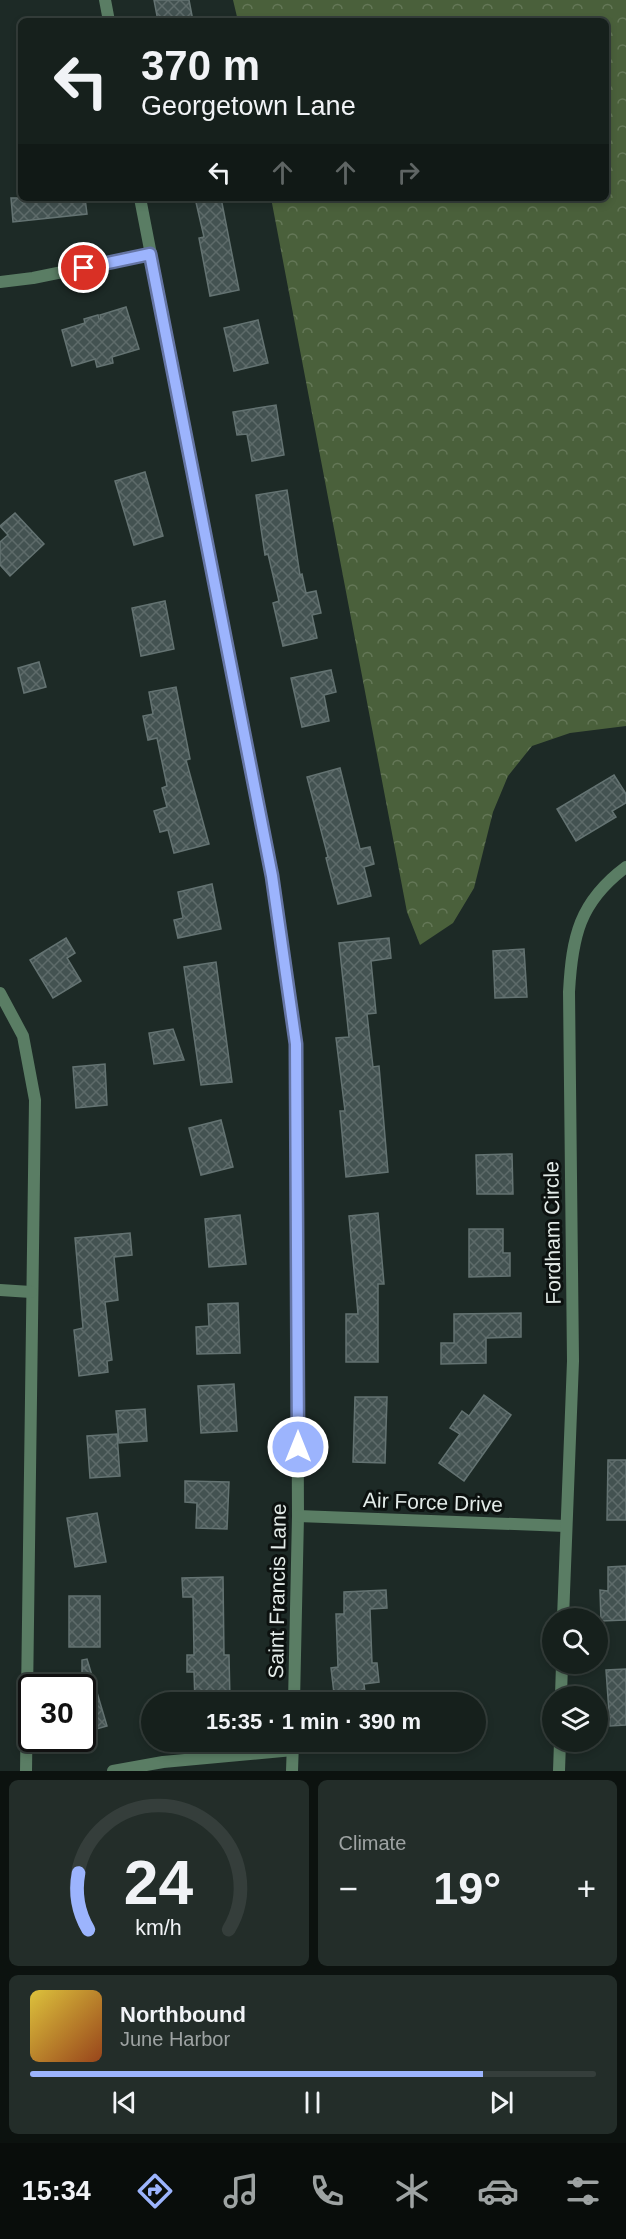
<!DOCTYPE html>
<html lang="en">
<head>
<meta charset="utf-8">
<style>
  :root { --surface:#16201c; --page:#232d29; --text:#f1f3f6; --muted:#9ea3a3; --line:#353e3b; --accent:#9cb4fd }
  body { margin:0; font-family:Arial,sans-serif; background:var(--page); color:var(--text); height:100vh; display:flex; flex-direction:column; font-size:22px; white-space:nowrap }
  * { box-sizing:border-box; margin:0 }
  p { font-size:20px; color:var(--muted) }
  .icon { flex:none; width:33px; height:33px; fill:none; stroke:currentColor; stroke-width:2; stroke-linecap:round; stroke-linejoin:round }
  .map { position:relative; height:1771px; overflow:hidden }
  .sheet { display:flex; flex-direction:column; gap:9px; padding:9px; background:#0c120f; flex:1 }
  .sheet>* { flex:none }
  .guide { position:absolute; left:18px; top:18px; width:591px; height:183px; border-radius:9px; box-shadow:0 3px 9px #0003,0 0 0 2px var(--line); background:#16201c; color:var(--text); overflow:hidden }
  .controls { position:absolute; left:542px; top:1608px; display:grid; gap:12px }
  .controls a { display:grid; place-items:center; width:66px; height:66px; border-radius:50%; background:var(--surface); box-shadow:0 3px 9px #0003,0 0 0 2px var(--line); font-size:30px }
  .speed { position:absolute; left:18px; top:1674px; display:flex; gap:12px; font-size:30px; font-weight:700; text-align:center }
  .speed>* { display:grid; place-content:center; width:78px; height:78px; border-radius:50%; background:var(--surface); box-shadow:0 3px 9px #0003,0 0 0 2px var(--line); line-height:1 }
  .speed .limit { border:3px solid #111; border-radius:9px; background:#fff; color:#111 }
  .pin { position:absolute; display:grid; place-items:center; width:51px; height:51px; color:#fff; margin:-26px; border:3px solid #fff; border-radius:50%; box-shadow:0 2px 6px #0007 }
  .me { position:absolute; width:66px; margin:-33px; rotate:0deg; stroke-linejoin:round; filter:drop-shadow(0 0 4px #0008) }
  .turn { display:flex; align-items:center; gap:21px; height:126px; padding:0 24px; font-size:27px }
  .turn .icon { width:78px; height:78px; stroke-width:2.5 }
  .turn b { display:block; font-size:42px; line-height:51px }
  .lanes { display:flex; align-items:center; height:57px; padding:0 24px; background:#0003; justify-content:center; gap:30px; direction:ltr }
  .lanes .off { opacity:.35 }
  .big { font-size:45px; font-weight:700; line-height:1.1 }
  .sheet .tile { flex:1; display:flex; flex-direction:column; justify-content:center; gap:9px; min-width:0; padding:0 21px; border-radius:9px; background:var(--page) }
  .sheet .dial { align-items:center; gap:0 }
  .dial svg { height:156px; overflow:visible; fill:none; stroke:var(--line); stroke-width:7; stroke-linecap:round; text-anchor:middle }
  .dial text { fill:var(--text); stroke:none }
  .song { display:flex; align-items:center; gap:18px }
  .cover { width:72px; height:72px; border-radius:9px; background:linear-gradient(135deg,hsl(50 70% 55%),hsl(20 70% 35%)) }
  .played { height:6px; border-radius:3px; background:linear-gradient(90deg,var(--accent) 80%,var(--line) 80%) }
  .keys { display:flex; justify-content:space-around; direction:ltr }
  .heat { display:flex; justify-content:space-between; align-items:center; font-size:33px; direction:ltr }
  .sheet .tiles { flex:1; display:grid; gap:9px; grid-template-columns:1fr 1fr }
  .tile:last-child { grid-column:span 2 }
  .trip { position:absolute; left:141px; top:1692px; width:345px; height:60px; border-radius:30px; background:var(--surface); box-shadow:0 3px 9px #0003,0 0 0 2px var(--line); font-weight:700; line-height:60px; text-align:center }
  .tabs { display:flex; height:96px; justify-content:space-around; align-items:center; background:#090d0b; color:var(--muted) }
  .tabs .icon { width:42px; height:42px }
  .tabs .on { color:var(--accent) }
  .tabs b { font-size:27px; color:var(--text) }
  .map>svg:first-child { display:block }
  .forest { fill:url(#forest-crowns) }
  .building { fill:url(#building-cross-hatch); stroke:#647372; stroke-width:1.5 }
  .lines { fill:none; stroke-linecap:round; stroke-linejoin:round }
  .street { stroke:#5a7d64; stroke-width:12 }
  .route-casing { stroke:#6575a4; stroke-width:15 }
  .route { stroke:#9cb4fd; stroke-width:10 }
  .labels { text-anchor:middle; dominant-baseline:central; stroke-width:6; stroke-linejoin:round; paint-order:stroke }
  .street-label { font-size:21px; fill:#e3ebe8; stroke:#0c110f }
</style>
</head>
<body>
<div class="map">
<svg width="626" height="1771" viewBox="0 0 626 1771">
  <defs>
    <pattern id="forest-crowns" width="20" height="18" patternUnits="userSpaceOnUse" patternTransform="scale(1.5)"><rect width="20" height="18" fill="#4a603b"/><path d="M2 6a3 3 0 1 1 6 0M12 15a3 3 0 1 1 6 0" fill="none" stroke="#647757"/></pattern>
    <pattern id="building-cross-hatch" width="8" height="8" patternUnits="userSpaceOnUse" patternTransform="scale(1.5)"><rect width="8" height="8" fill="#435251"/><path d="M0 0l8 8M0 8l8-8" fill="none" stroke="#5e6b6a"/></pattern>
  </defs>
  <rect width="100%" height="100%" fill="#1d2a26"/>
  <path class="forest" d="M233,0H626V726L570,733L532,746L508,776L493,812L474,888L453,923L420,945L407,912L271,198H606V21H238Z"/>
  <g class="building">
    <path d="M154,0H189L193,21H158Z"/>
    <path d="M11,198H85L87,214L13,222Z"/>
    <path d="M195,198H221L239,290L210,296L199,238L204,237Z"/>
    <path d="M126,307L139,349L112,357L113,363L97,367L95,359L72,366L62,330L85,323L84,319L98,315L99,319H101L100,315Z"/>
    <path d="M258,320L268,363L234,371L224,328Z"/>
    <path d="M276,405L284,455L252,461L247,434L237,435L233,412Z"/>
    <path d="M145,472L163,536L134,545L115,481Z"/>
    <path d="M287,490L300,575L302,574L306,593L316,591L321,613L312,615L317,638L283,646L273,603L279,601L268,554L265,555L256,495Z"/>
    <path d="M15,513L44,544L10,576L0,565V542L8,535L0,526Z"/>
    <path d="M165,601L174,649L141,656L132,608Z"/>
    <path d="M39,662L46,687L24,693L18,668Z"/>
    <path d="M331,670L336,692L324,695L329,721L302,727L291,678Z"/>
    <path d="M176,687L190,759L186,760L209,844L174,853L168,830L160,832L154,811L167,807L162,788L167,786L157,738L148,740L143,716L153,714L149,692Z"/>
    <path d="M340,768L360,849L370,847L374,864L364,867L371,896L338,904L326,858L328,857L307,777Z"/>
    <path d="M614,775L626,794V803L612,811L616,817L576,841L557,809Z"/>
    <path d="M212,884L221,929L178,938L174,920L183,918L178,892Z"/>
    <path d="M66,938L75,953L67,958L81,981L53,998L30,960Z"/>
    <path d="M389,938L391,958L371,961L376,1013L367,1014L373,1067L379,1066L388,1172L346,1177L340,1111H345L336,1038L349,1037L339,943Z"/>
    <path d="M524,949L527,997L495,998L493,951Z"/>
    <path d="M216,962L232,1082L201,1085L184,967Z"/>
    <path d="M173,1029L184,1060L154,1064L149,1033Z"/>
    <path d="M105,1064L107,1105L76,1108L73,1067Z"/>
    <path d="M221,1120L233,1167L201,1175L189,1128Z"/>
    <path d="M512,1154L513,1194H477L476,1155Z"/>
    <path d="M378,1213L384,1284H378V1362H346V1314H358L349,1216Z"/>
    <path d="M240,1215L246,1264L209,1267L205,1219Z"/>
    <path d="M469,1229H503V1253H510V1276L469,1277Z"/>
    <path d="M130,1233L132,1255L114,1257L118,1300L105,1302L112,1360L107,1361L108,1372L79,1376L74,1330L83,1328L75,1238Z"/>
    <path d="M238,1303L240,1353L197,1354L196,1327L209,1326L208,1304Z"/>
    <path d="M521,1313V1337L486,1338V1363L441,1364V1343H454V1314Z"/>
    <path d="M234,1384L237,1431L201,1433L198,1386Z"/>
    <path d="M484,1395L511,1415L464,1481L439,1463L460,1434L450,1428L462,1411L469,1416Z"/>
    <path d="M355,1397H387L385,1463L353,1462Z"/>
    <path d="M145,1409L147,1441L119,1443L116,1411Z"/>
    <path d="M117,1434L120,1476L90,1478L87,1436Z"/>
    <path d="M608,1460H626V1520H607Z"/>
    <path d="M185,1481L229,1482L227,1529L196,1528L197,1503L185,1502Z"/>
    <path d="M97,1513L106,1562L75,1567L67,1518Z"/>
    <path d="M626,1566V1620L601,1621L600,1590L608,1591V1567Z"/>
    <path d="M223,1577L224,1655H229L230,1702H195L194,1672H187V1655H194L193,1597H183L182,1578Z"/>
    <path d="M386,1590L387,1608L370,1609L372,1663H377L379,1682L364,1684L366,1702H335L331,1668L338,1667L336,1614H344V1592Z"/>
    <rect x="69" y="1596" width="31" height="51"/>
    <path d="M87,1659L107,1726L82,1733V1660Z"/>
    <path d="M626,1669V1725L610,1726L606,1670Z"/>
  </g>
  <g class="lines">
    <g class="street">
      <path d="M105,0L109,21"/>
      <path d="M140,198L272,876L296,1044L298,1516L294,1702"/>
      <path d="M0,282L33,278L150,254"/>
      <path d="M0,993L23,1036L35,1100L26,1771"/>
      <path d="M0,1290L31,1292"/>
      <path d="M298,1516L566,1526"/>
      <path d="M563,1618L573,1361L569,992C572,937 579,902 626,867"/>
      <path d="M561,1696L562,1664"/>
      <path d="M113,1771L163,1762L293,1750"/>
      <path d="M292,1771L293,1742"/>
      <path d="M559,1771L560,1742"/>
    </g>
  </g>
  <g class="lines">
    <g class="route-casing">
      <path id="route" d="M84,268L150,254L272,876L296,1044L298,1447"/>
    </g>
    <use href="#route" class="route"/>
  </g>
  <g class="labels">
    <g class="street-label">
      <text transform="translate(552 1233) rotate(-91)">Fordham Circle</text>
      <text transform="translate(433 1502) rotate(2)">Air Force Drive</text>
      <text transform="translate(277 1591) rotate(-89)">Saint Francis Lane</text>
    </g>
  </g>
</svg>
<div class="controls">
<a><svg class="icon" aria-label="search" viewBox="0 0 24 24"><circle cx="10" cy="10" r="6"/><path d="M15 15l6 6"/></svg></a>
<a><svg class="icon" aria-label="layers" viewBox="0 0 24 24"><path d="M12 4l9 5-9 5-9-5zM3 14l9 5 9-5"/></svg></a>
</div>
<div class="speed"><div class="limit">30</div></div>
<div class="pin" style="left:84px;top:268px;background:#d93025"><svg class="icon" aria-label="arrive" viewBox="0 0 24 24"><path d="M6 21V4h12l-3 4 3 4H6"/></svg></div>
<svg class="me" style="left:298px;top:1447px" viewBox="-20 -20 40 40"><circle r="17" fill="#9cb4fd" stroke="#fff" stroke-width="3"/><path d="M0-11L8 9 0 5-8 9z" fill="#fff"/></svg>
<div class="trip">15:35 · 1 min · 390 m</div>
<div class="guide">
<div class="turn"><svg class="icon" aria-label="left" viewBox="0 0 24 24"><path d="M17 20v-9H6M10 6l-5 5 5 5"/></svg><div><b>370 m</b>Georgetown Lane</div></div>
<div class="lanes"><svg class="icon" aria-label="left" viewBox="0 0 24 24"><path d="M17 20v-9H6M10 6l-5 5 5 5"/></svg><svg class="icon off" aria-label="ahead" viewBox="0 0 24 24"><path d="M12 20V5M6 11l6-6 6 6"/></svg><svg class="icon off" aria-label="ahead" viewBox="0 0 24 24"><path d="M12 20V5M6 11l6-6 6 6"/></svg><svg class="icon off" aria-label="right" viewBox="0 0 24 24"><path d="M7 20v-9h11M14 6l5 5-5 5"/></svg></div>
</div>
</div>
<section class="sheet">
<div class="tiles">
<div class="tile dial"><svg viewBox="0 0 100 80">
<path d="M14 69A42 42 0 1 1 86 69"/>
<path d="M14 69A42 42 0 0 1 9 40" stroke="#9cb4fd"/>
<text x="50" y="56" font-size="32" font-weight="700">24</text>
<text x="50" y="72" font-size="11">km/h</text>
</svg></div>
<div class="tile"><p>Climate</p>
<div class="heat"><a>−</a><b class="big">19°</b><a>+</a></div>
</div>
<div class="tile">
<div class="song"><i class="cover"></i><div><b>Northbound</b><p>June Harbor</p></div></div>
<div class="played"></div>
<div class="keys"><svg class="icon" aria-label="previous" viewBox="0 0 24 24"><path d="M18 5L8 12l10 7zM5 5v14"/></svg><svg class="icon" aria-label="pause" viewBox="0 0 24 24"><path d="M8 5v14M16 5v14"/></svg><svg class="icon" aria-label="next" viewBox="0 0 24 24"><path d="M6 5l10 7-10 7zM19 5v14"/></svg></div>
</div>
</div>
</section>
<nav class="tabs">
<b>15:34</b>
<svg class="icon on" aria-label="directions" viewBox="0 0 24 24"><path d="M12 3l9 9-9 9-9-9zM9 14v-3h6M13 9l2 2-2 2"/></svg>
<svg class="icon" aria-label="music" viewBox="0 0 24 24"><path d="M9 18V5l10-2v13"/><circle cx="6" cy="18" r="3"/><circle cx="16" cy="16" r="3"/></svg>
<svg class="icon" aria-label="phone" viewBox="0 0 24 24"><path d="M5 4h4l2 5-3 2q2 4 5 5l2-3 5 2v4C11 20 4 13 5 4z"/></svg>
<svg class="icon" aria-label="climate" viewBox="0 0 24 24"><path d="M12 3v18M4 7l16 10M4 17L20 7"/></svg>
<svg class="icon" aria-label="car" viewBox="0 0 24 24"><path d="M5 17H2v-5l4-1 3-4h7l3 4 3 1v5h-3M9 17h6M6 11h13"/><circle cx="7" cy="17" r="2"/><circle cx="17" cy="17" r="2"/></svg>
<svg class="icon" aria-label="filters" viewBox="0 0 24 24"><path d="M4 7h16M4 17h16"/><circle cx="9" cy="7" r="2"/><circle cx="15" cy="17" r="2"/></svg>
</nav>
</body>
</html>
